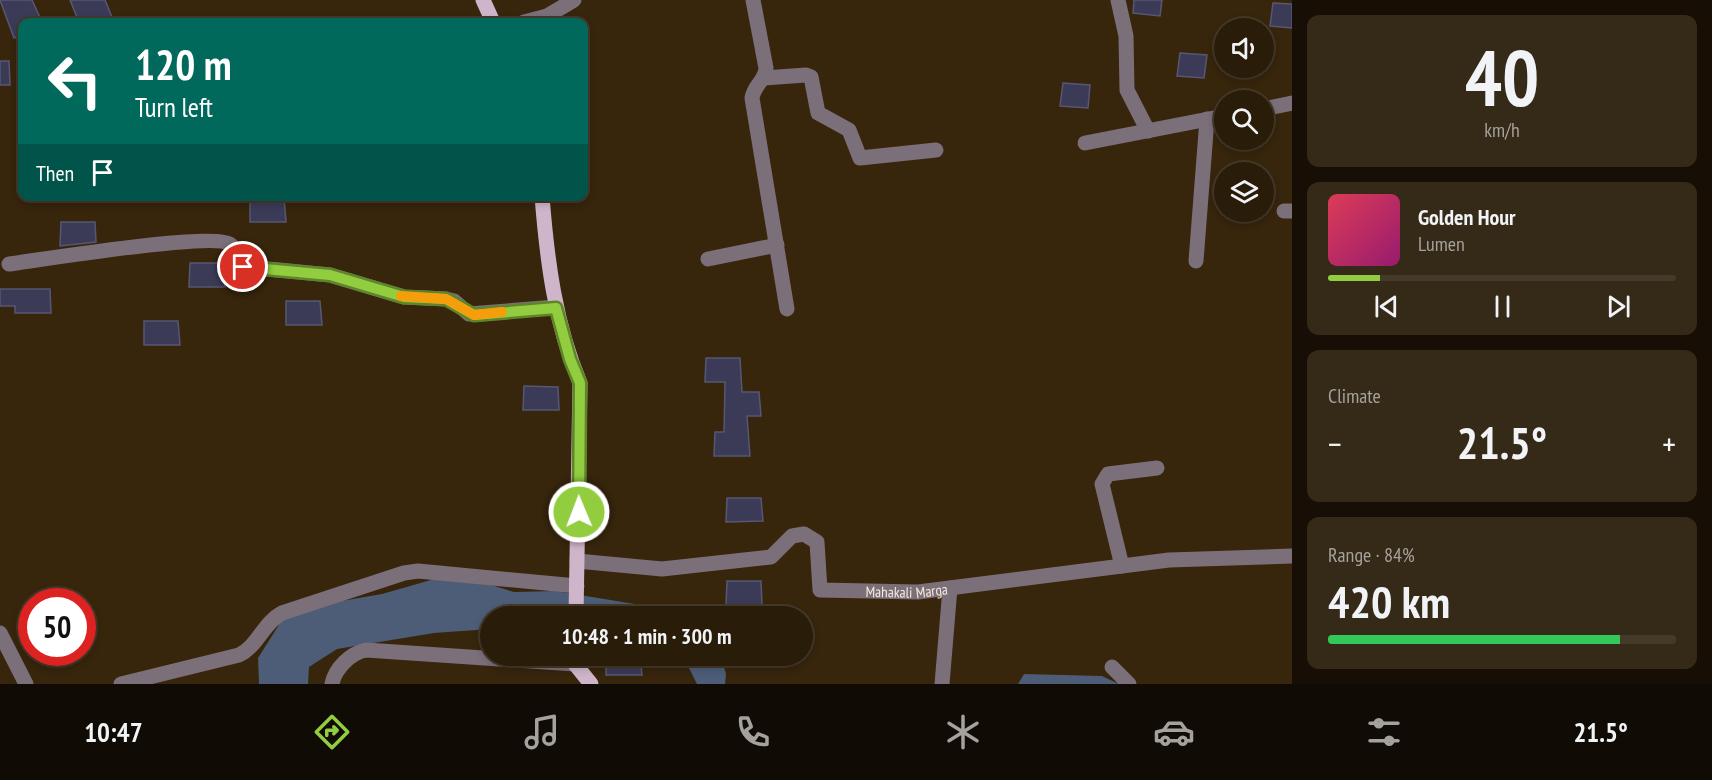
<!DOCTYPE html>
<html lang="en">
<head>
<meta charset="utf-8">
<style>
  :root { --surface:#291c09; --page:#352917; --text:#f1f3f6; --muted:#a5a19c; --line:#453a2a; --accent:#91cd3f }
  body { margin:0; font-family:"PT Sans Narrow",sans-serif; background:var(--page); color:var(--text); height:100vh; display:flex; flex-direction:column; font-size:22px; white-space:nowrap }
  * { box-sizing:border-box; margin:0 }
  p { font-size:20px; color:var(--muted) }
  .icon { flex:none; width:33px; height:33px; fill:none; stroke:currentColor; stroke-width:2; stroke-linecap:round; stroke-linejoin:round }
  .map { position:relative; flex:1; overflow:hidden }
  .drawer { display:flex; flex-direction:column; gap:15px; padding:15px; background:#170f05; width:420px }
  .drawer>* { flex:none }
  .guide { position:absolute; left:18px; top:18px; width:570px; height:183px; border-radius:12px; box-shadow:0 3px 9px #0003,0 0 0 2px var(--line); background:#00695c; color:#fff; overflow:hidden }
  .tools { position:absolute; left:1214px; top:18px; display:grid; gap:12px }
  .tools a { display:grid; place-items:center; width:60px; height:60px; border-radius:50%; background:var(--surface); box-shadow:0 3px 9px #0003,0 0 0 2px var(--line); font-size:30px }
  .speed { position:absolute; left:18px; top:588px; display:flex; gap:12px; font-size:30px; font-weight:700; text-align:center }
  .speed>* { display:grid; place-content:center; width:78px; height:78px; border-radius:50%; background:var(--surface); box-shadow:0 3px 9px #0003,0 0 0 2px var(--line); line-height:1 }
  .speed .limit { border:9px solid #d22; background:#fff; color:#111 }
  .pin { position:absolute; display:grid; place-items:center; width:51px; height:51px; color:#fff; margin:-26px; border:3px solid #fff; border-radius:50%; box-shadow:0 2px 6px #0007 }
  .me { position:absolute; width:66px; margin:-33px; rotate:359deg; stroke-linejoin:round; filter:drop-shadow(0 0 4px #0008) }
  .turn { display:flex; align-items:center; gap:21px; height:126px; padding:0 18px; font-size:27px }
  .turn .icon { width:78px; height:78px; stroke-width:2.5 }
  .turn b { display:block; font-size:42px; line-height:51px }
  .then { display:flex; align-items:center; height:57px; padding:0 18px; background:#0003; gap:12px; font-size:22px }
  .big { font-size:45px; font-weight:700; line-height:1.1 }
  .drawer .widget { flex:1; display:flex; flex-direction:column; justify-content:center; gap:9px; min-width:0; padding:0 21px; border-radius:12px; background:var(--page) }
  .drawer .dial { align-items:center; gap:0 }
  .dial b { font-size:78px; line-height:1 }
  .song { display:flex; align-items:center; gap:18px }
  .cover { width:72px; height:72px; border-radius:9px; background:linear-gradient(135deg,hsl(350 70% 55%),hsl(320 70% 35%)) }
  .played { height:6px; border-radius:3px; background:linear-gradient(90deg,var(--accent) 15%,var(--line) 15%) }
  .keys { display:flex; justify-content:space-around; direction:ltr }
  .heat { display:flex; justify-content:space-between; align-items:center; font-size:33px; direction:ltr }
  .charge { height:9px; border-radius:4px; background:linear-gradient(90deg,#34c759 84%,var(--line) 0) }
  .trip { position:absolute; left:480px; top:606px; width:333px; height:60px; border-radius:30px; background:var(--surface); box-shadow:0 3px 9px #0003,0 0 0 2px var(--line); font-weight:700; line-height:60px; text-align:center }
  .tabs { display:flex; height:96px; justify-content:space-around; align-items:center; background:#100b04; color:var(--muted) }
  .tabs .icon { width:42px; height:42px }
  .tabs .on { color:var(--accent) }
  .tabs b { font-size:27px; color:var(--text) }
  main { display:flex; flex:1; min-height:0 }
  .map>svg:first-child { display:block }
  .water { fill:#4d5c77 }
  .building { fill:#3b3b57; stroke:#575774; stroke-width:1.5 }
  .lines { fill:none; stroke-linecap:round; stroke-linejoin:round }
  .minor { stroke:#7b6f79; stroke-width:15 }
  .major { stroke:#cfb5ca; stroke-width:15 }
  .route-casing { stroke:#5e8529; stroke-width:15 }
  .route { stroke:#91cd3f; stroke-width:10 }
  .slow { stroke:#f59e0b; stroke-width:10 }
  .labels { text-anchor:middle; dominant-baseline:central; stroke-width:6; stroke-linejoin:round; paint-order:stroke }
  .street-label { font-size:15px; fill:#f5e9db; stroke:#181006 }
</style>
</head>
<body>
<main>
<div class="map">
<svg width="1292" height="684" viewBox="0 0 1292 684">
  <rect width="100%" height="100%" fill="#37250c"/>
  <g class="water">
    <path d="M468,578L514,592L555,591L678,611L685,616H490V629L434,633L337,649L309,667L308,684H259L258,658L282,620L330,603L382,594L431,580Z"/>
    <path d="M683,656H721L726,674L725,684H697Z"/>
    <path d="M1024,674L1102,676L1119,684H1018Z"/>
  </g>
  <g class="building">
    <path d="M0,0H32L42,22H22V35L14,38Z"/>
    <path d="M70,0H105L114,22H79Z"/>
    <path d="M1134,0H1162L1160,16L1133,13Z"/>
    <path d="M1273,3L1292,4V28L1270,26Z"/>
    <path d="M1180,53L1207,55L1204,78L1177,76Z"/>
    <path d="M0,61H9L10,85H0Z"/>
    <path d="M1063,83L1090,85L1088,108L1060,106Z"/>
    <path d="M250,198H284L286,222H250Z"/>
    <path d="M61,222H95L96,242L60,246Z"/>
    <path d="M190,263H224L225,287H189Z"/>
    <path d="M0,289H50L51,313H15V306H0Z"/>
    <path d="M286,301H320L322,325H286Z"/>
    <path d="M144,321H178L180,345H144Z"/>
    <path d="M706,358H740L742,392H759L761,416H747L750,456H714L715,432H724L725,382H705Z"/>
    <path d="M524,386L558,387L559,410H523Z"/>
    <path d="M727,498H761L763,521L726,522Z"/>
    <path d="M727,581H761L762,605H726Z"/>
    <path d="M606,656H640L642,675H606Z"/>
  </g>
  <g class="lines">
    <g class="minor">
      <path d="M753,0L766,68C765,81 754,85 752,98L787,309"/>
      <path d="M1118,0L1126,36L1127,90L1148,131"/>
      <path d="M524,22L547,16L574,0"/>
      <path d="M764,78L806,75L811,77L818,113L849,130L860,158L936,150"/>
      <path d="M1263,109L1292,103"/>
      <path d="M1085,143L1224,116"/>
      <path d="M1284,211H1292"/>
      <path d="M708,259L777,245"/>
      <path d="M1196,261L1207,119"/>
      <path d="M9,264C39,260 217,231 231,245L237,266L330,275L404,297L446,299L454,301L469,314L556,307"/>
      <path id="s1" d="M577,561L662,569L771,557L792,536L804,534L817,542L820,590L918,592L1169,560L1292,556"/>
      <path d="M1122,566L1102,484L1108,474L1157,468"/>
      <path d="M0,633L26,684"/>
      <path d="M1112,667L1129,684"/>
      <path d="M121,684L239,655C258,646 263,623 282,613L404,573L418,571L577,586"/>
      <path d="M332,684C335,668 351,653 366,650L575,664"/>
      <path d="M942,684L950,588"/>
    </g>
    <g class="major">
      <path d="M483,0L493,22"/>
      <path d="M542,196C547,260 555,324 580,383L576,616"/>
      <path d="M575,656V664L591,684"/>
    </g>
  </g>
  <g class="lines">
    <g class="route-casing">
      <path id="route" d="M243,267L330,275L404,297L446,299L474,315L556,308L570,359L580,383L579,512"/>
    </g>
    <use href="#route" class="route"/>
    <path class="slow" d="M401,296L446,299L474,315L502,312"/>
  </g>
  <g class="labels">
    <g class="street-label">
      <text stroke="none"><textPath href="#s1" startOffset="387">Mahakali Marga</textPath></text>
    </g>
  </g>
</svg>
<div class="tools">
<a><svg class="icon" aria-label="sound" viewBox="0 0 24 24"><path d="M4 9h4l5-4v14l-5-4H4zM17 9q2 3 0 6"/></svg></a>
<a><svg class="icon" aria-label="search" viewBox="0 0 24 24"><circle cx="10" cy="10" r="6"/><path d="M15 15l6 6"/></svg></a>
<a><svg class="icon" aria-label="layers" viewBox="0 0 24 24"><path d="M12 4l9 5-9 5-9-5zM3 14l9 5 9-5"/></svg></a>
</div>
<div class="speed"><div class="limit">50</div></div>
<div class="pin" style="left:243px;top:267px;background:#d93025"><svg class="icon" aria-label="arrive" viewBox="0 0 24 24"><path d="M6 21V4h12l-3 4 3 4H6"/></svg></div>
<svg class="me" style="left:579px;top:512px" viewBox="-20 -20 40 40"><circle r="17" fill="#91cd3f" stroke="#fff" stroke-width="3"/><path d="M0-11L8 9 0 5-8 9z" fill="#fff"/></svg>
<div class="trip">10:48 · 1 min · 300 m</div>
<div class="guide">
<div class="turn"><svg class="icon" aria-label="left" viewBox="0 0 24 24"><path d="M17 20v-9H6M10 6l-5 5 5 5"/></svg><div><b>120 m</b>Turn left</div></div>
<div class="then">Then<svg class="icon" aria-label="arrive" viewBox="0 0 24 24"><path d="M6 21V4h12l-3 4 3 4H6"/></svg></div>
</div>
</div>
<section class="drawer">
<div class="widget dial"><b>40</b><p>km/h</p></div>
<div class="widget">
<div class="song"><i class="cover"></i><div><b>Golden Hour</b><p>Lumen</p></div></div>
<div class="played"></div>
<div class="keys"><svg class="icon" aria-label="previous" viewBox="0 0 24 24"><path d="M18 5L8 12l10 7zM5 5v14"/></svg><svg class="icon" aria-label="pause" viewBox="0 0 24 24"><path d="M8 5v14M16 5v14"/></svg><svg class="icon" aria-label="next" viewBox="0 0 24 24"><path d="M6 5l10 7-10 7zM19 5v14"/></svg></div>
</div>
<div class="widget"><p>Climate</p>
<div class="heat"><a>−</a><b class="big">21.5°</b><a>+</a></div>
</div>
<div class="widget"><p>Range · 84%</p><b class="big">420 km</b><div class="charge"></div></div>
</section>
</main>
<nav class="tabs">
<b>10:47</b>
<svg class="icon on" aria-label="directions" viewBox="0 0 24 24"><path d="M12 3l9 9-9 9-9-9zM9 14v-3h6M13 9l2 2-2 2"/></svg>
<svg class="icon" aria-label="music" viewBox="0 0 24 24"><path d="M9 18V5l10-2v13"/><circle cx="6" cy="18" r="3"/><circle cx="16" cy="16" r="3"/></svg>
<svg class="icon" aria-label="phone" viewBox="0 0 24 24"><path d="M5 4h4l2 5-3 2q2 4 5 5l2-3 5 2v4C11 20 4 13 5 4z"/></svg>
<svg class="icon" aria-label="climate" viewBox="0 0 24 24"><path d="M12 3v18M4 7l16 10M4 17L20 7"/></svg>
<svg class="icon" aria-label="car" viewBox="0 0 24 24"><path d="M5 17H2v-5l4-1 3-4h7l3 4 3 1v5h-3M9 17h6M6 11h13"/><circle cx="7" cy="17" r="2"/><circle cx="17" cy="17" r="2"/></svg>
<svg class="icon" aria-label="filters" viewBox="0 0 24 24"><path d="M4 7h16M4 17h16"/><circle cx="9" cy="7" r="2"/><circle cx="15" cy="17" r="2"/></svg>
<b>21.5°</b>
</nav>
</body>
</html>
